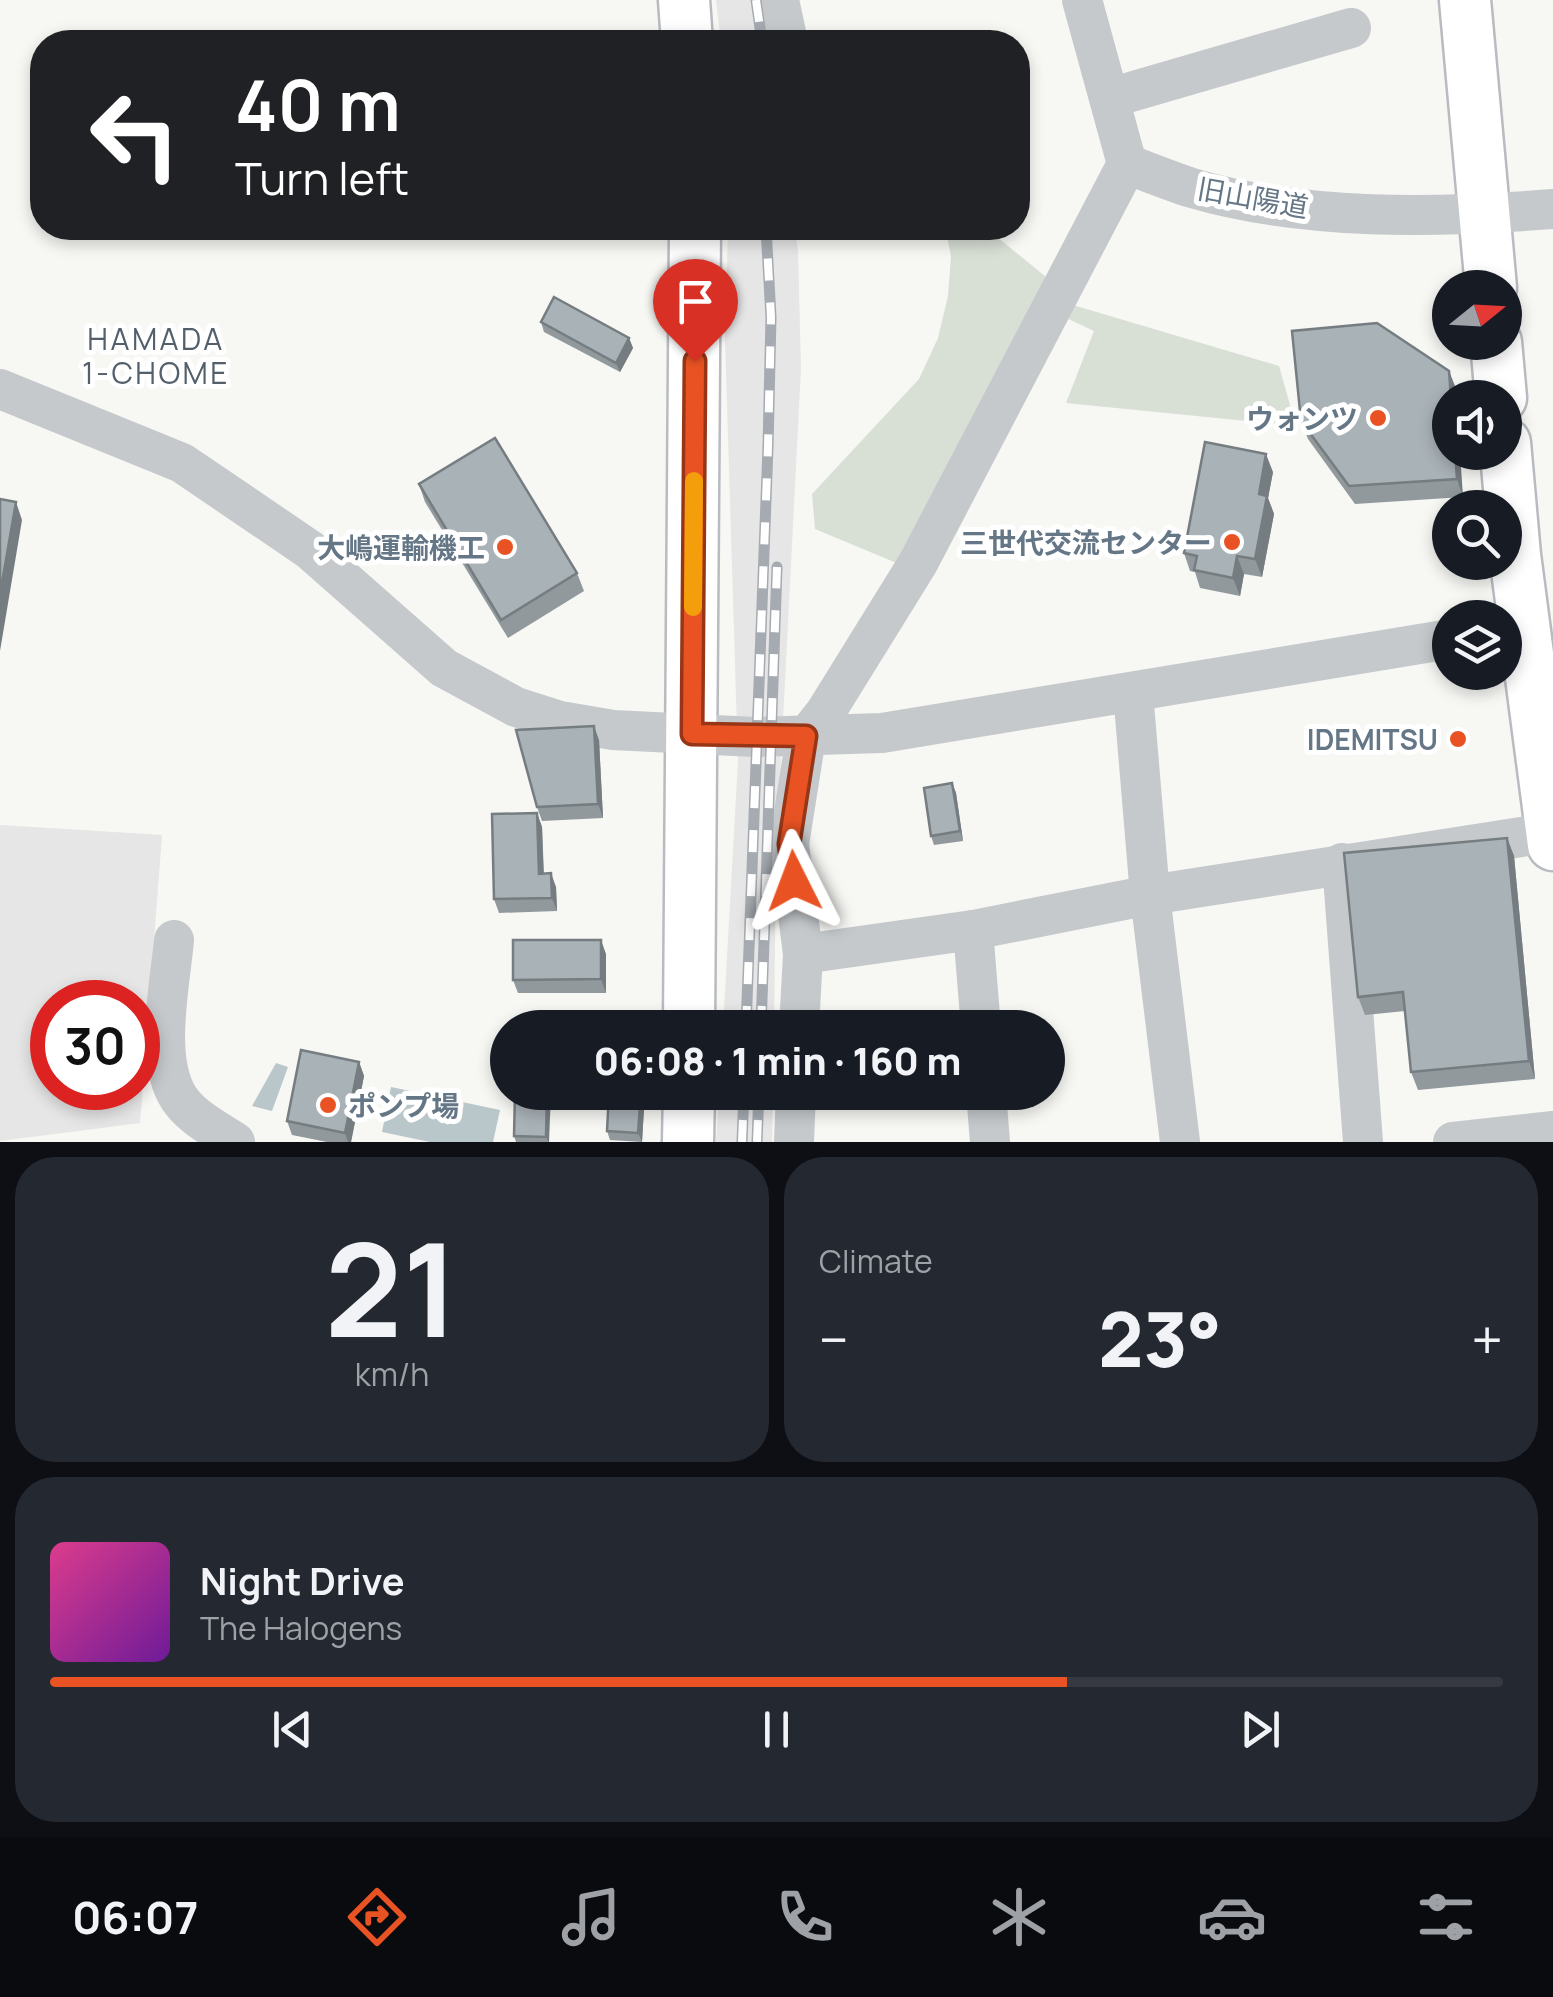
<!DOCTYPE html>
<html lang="en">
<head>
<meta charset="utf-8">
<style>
  :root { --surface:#171b24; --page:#242831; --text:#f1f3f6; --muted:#9ea1a6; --line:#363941; --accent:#e95323 }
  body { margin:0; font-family:Manrope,"Noto Sans JP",sans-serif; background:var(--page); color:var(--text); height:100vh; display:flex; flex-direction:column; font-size:38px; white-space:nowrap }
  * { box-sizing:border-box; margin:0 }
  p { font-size:32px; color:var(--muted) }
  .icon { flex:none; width:55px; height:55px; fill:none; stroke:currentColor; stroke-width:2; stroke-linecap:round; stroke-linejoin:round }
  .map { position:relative; height:1142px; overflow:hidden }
  .details { display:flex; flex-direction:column; gap:15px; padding:15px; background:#0d0f14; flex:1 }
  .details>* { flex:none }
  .hud { position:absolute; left:30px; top:30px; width:1000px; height:210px; border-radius:40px; box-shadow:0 5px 15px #0003; background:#202124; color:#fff; overflow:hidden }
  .needle { width:65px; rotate:72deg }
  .fabs { position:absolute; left:1432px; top:270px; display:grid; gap:20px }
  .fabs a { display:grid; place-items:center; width:90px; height:90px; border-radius:50%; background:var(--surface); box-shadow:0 5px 15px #0003; font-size:50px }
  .speed { position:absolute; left:30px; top:980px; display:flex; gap:20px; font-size:50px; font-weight:700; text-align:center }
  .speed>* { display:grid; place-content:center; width:130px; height:130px; border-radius:50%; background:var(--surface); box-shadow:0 5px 15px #0003; line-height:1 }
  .speed .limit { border:15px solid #d22; background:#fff; color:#111 }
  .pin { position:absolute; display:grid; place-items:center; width:85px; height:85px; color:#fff; margin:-102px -42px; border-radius:50% 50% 50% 0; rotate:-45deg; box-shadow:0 0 10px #0007 }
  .pin .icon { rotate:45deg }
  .me { position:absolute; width:110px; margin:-55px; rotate:357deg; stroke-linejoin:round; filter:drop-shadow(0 0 8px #0008) }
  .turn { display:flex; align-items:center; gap:35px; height:210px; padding:0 40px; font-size:45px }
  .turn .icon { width:130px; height:130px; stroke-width:2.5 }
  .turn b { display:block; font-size:70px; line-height:85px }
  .big { font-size:75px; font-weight:800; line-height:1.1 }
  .details .card { flex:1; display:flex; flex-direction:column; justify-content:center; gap:15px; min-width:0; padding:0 35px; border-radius:40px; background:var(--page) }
  .details .dial { align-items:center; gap:0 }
  .dial b { font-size:130px; line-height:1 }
  .song { display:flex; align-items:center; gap:30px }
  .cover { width:120px; height:120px; border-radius:15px; background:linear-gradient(135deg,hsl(330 70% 55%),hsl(280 70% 35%)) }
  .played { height:10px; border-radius:5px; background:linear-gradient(90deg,var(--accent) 70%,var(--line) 70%) }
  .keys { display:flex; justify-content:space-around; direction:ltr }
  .heat { display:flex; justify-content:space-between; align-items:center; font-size:55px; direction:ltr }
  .details .tiles { flex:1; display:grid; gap:15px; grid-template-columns:1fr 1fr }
  .card:last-child { grid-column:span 2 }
  .trip { position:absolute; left:490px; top:1010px; width:575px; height:100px; border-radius:50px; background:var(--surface); box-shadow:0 5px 15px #0003; font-weight:800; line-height:100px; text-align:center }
  .menu { display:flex; height:160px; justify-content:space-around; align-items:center; background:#090b0e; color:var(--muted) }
  .menu .icon { width:70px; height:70px }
  .menu .active { color:var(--accent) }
  .menu b { font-size:45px; color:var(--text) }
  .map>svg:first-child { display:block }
  .built { fill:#e5e6e5; fill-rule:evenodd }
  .green { fill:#d8dfd5 }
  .water { fill:#bac7ca }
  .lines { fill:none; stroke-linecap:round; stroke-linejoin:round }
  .major-casing { stroke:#b8bcc0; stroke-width:55 }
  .minor { stroke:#c5c9cc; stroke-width:40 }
  .major { stroke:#fff; stroke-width:50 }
  .rail-casing { stroke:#a5abb1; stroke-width:11 }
  .rail { stroke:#fff; stroke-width:8; stroke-dasharray:22; stroke-linecap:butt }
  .wall { fill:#91999d }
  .shaded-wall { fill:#767d80 }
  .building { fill:#a9b2b7; stroke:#767d80; stroke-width:2.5 }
  .route-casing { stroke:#973617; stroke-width:25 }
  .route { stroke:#e95323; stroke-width:18 }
  .slow { stroke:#f59e0b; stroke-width:18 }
  .poi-dot { fill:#e95323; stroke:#fff; stroke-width:4 }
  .labels { text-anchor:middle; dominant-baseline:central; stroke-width:10; stroke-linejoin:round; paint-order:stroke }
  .street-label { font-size:28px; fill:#657786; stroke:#fff }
  .poi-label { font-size:28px; font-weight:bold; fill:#657786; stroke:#fff; text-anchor:end }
  .neighbourhood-label { font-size:30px; letter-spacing:2.5px; fill:#53606b; stroke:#fff }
</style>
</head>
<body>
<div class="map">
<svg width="1553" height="1142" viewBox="0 0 1553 1142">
  <rect width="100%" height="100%" fill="#f7f7f4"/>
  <g class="built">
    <path d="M716,0H764L771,42H721Z"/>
    <path d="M728,228H795L798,252L801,368L776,857L774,1027L723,1028L738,761L725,339Z"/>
    <path d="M0,825L162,835L140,1123L0,1141ZM52,1002H138V1088H52Z"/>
    <path d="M719,1093H773L772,1142H716Z"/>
  </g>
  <g class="green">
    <path d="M945,228H986L1046,277L899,564L815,529L812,494L919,379L938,338L948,296L951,256Z"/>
    <path d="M1066,303L1279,366L1296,426L1066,403L1094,331L1060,315Z"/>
  </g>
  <g class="water">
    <path d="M276,1063L288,1067L272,1111L252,1106Z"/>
    <path d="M391,1087L500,1110L493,1142H430L382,1132Z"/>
  </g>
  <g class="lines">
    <g class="major-casing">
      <g id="major">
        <path d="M684,0L687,42"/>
        <path d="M1465,0L1491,288"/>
        <path d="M1496,342L1501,398"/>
        <path d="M1505,443L1515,555L1553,845"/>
        <path d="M689,1028L695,228"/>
        <path d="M688,1142L689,1092"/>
      </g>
    </g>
    <g class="minor">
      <path d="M779,0L788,42"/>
      <path d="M1082,0L1127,164"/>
      <path d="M1110,98L1351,28"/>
      <path d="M1127,164C1148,172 1170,181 1192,188C1304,221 1437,218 1553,209"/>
      <path d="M0,389L182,463L310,550L444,668L516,707L560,721L613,730L755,737L882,733L1450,639"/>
      <path d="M1133,692L1150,895L1180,1142"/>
      <path d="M1342,863L1363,1142"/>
      <path d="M973,930L981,1028"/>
      <path d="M174,940C170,984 155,1053 176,1093C187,1115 215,1129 235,1142"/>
      <path d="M803,954L973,930L1150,895L1553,832"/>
      <path d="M799,1028L803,954L789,844L806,737L825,713L918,563L1127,164"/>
      <path d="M986,1092L990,1142"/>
      <path d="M794,1142L796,1092"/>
      <path d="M1453,1142L1553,1131"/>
    </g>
    <use href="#major" class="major"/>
    <g class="rail-casing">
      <g id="rail">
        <path d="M756,0L762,42"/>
        <path d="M746,1028L768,447L771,317L766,228"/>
        <path d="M761,1028L777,567"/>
        <path d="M742,1142L744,1092"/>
        <path d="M757,1142L759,1092"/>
      </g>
    </g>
    <use href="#rail" class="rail"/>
  </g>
  <g class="wall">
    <path d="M541,322L629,338L633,348L620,372L544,332Z"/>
    <path d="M1449,371L1456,389L1457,398H1450L1463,497L1355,504L1308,439L1301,421Z"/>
    <path d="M1273,472L1268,498L1274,514L1262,577L1244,574L1240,596L1200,588L1195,572L1190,571L1184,553Z"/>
    <path d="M419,484L577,573L584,591L508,638L425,502Z"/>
    <path d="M599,740L603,818L542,821L537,807Z"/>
    <path d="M952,783L956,793L963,841L934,845L931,836Z"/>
    <path d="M537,813L542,827L544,874L556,887L557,911L499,913L494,899Z"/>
    <path d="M1507,838L1514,856L1535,1079L1418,1090L1411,1072L1405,1011L1365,1015L1358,997Z"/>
    <path d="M606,954V993H518L513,980Z"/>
    <path d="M359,1062L364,1076L351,1142H327L292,1135L287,1121Z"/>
    <path d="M515,1092L549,1142H516L514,1136Z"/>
    <path d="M609,1092H645L642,1142L610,1140L607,1131Z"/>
  </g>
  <g class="shaded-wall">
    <path d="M629,338L633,348L620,372L616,363Z"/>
    <path d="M1449,371L1456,389L1457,398H1451Z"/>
    <path d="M1455,452H1460L1463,497L1457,479Z"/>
    <path d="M1266,454L1273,472L1268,498L1274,514L1262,577L1255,559L1259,494Z"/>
    <path d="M16,502L22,520L0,651V594Z"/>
    <path d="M1237,556L1244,574L1240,596L1233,578Z"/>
    <path d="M594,726L599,740L603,818L598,804Z"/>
    <path d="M952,783L956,793L963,841L960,831Z"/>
    <path d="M537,813L542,827L544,888L539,874Z"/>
    <path d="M1507,838L1514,856L1535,1079L1529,1061Z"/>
    <path d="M551,873L556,887L557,911L552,898Z"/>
    <path d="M601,940L606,954V993L601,979Z"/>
    <path d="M359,1062L364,1076L351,1142H348L345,1133Z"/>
    <path d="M547,1092H551L549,1142H548L546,1137Z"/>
    <path d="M641,1092H645L642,1142L638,1133Z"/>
  </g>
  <g class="building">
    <path d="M554,297L629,338L616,363L541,322Z"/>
    <path d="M1377,323L1449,371L1451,398L1450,452H1455L1457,479L1349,486L1301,421L1292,331Z"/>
    <path d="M495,438L577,573L501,620L419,484Z"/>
    <path d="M1205,442L1266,454L1259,494L1267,496L1255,559L1237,556L1233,578L1194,570L1197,556L1184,553Z"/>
    <path d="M0,499L16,502L0,594Z"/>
    <path d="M594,726L598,804L537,807L516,730Z"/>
    <path d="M952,783L960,831L931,836L924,788Z"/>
    <path d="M537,813L539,874L551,873L552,898L494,899L492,814Z"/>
    <path d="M1507,838L1529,1061L1411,1072L1403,992L1358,997L1344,853Z"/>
    <path d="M513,940H601V979L513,980Z"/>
    <path d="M301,1050L359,1062L345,1133L287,1121Z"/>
    <path d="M515,1092H547L546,1137L514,1136Z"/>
    <path d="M609,1092H641L638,1133L607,1131Z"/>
  </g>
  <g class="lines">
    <g class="route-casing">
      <path id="route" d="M695,361L692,734L806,736L789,844L794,881"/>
    </g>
    <use href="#route" class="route"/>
    <path class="slow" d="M693,607L694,481"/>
  </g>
  <g class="poi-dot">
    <circle cx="1378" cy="418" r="10"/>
    <circle cx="1232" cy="542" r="10"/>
    <circle cx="505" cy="547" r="10"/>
    <circle cx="1458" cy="739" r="10"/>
    <circle cx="328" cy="1105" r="10"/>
  </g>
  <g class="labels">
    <g class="street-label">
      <text transform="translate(1253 197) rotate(10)">旧山陽道</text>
    </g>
    <g class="poi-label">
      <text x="1358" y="418">ウォンツ</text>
      <text x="1212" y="542">三世代交流センター</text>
      <text x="485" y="547">大嶋運輸機工</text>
      <text x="1438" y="739">IDEMITSU</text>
      <text x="348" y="1105" text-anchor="start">ポンプ場</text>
    </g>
    <g class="neighbourhood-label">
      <text x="156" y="338">HAMADA<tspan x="156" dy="34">1-CHOME</tspan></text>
    </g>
  </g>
</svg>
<div class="fabs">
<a><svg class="needle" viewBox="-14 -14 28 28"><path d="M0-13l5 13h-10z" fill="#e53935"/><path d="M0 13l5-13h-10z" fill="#9ea1a6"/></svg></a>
<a><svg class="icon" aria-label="sound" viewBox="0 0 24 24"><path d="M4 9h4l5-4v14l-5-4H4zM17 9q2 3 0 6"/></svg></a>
<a><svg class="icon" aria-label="search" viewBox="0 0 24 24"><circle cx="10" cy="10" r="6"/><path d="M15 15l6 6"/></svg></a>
<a><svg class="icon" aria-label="layers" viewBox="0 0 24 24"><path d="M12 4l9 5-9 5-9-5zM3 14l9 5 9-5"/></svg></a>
</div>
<div class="speed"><div class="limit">30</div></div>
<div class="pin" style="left:695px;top:361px;background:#d93025"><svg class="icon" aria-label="arrive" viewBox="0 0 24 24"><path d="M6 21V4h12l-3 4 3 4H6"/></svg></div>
<svg class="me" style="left:794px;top:881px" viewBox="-20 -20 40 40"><path d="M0-17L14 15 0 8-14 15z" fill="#e95323" stroke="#fff" stroke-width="4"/></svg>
<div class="trip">06:08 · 1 min · 160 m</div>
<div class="hud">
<div class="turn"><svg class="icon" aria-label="left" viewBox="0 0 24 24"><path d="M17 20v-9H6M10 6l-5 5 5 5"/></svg><div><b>40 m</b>Turn left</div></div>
</div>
</div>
<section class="details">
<div class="tiles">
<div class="card dial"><b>21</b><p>km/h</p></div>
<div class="card"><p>Climate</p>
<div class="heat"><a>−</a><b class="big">23°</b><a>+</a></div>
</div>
<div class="card">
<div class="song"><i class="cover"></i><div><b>Night Drive</b><p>The Halogens</p></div></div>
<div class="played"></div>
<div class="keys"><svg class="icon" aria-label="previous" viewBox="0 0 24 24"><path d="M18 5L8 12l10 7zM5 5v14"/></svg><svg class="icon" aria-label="pause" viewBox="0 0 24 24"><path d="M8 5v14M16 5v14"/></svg><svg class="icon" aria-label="next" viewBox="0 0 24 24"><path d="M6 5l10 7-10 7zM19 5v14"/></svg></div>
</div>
</div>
</section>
<nav class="menu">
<b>06:07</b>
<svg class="icon active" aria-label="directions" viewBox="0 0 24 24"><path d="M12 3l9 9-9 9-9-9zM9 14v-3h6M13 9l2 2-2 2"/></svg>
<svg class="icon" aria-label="music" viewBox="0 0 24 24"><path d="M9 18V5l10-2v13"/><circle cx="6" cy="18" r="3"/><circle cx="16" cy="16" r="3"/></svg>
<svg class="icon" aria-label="phone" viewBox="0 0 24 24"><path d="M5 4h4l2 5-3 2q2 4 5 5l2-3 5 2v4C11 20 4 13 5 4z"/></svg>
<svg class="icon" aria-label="climate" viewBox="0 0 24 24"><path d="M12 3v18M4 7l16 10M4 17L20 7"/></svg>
<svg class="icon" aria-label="car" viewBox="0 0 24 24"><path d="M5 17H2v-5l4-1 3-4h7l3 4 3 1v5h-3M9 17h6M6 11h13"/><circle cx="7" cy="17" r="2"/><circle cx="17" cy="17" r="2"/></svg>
<svg class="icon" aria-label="filters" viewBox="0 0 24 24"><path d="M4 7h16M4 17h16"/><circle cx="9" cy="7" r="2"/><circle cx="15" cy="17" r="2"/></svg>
</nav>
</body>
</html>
